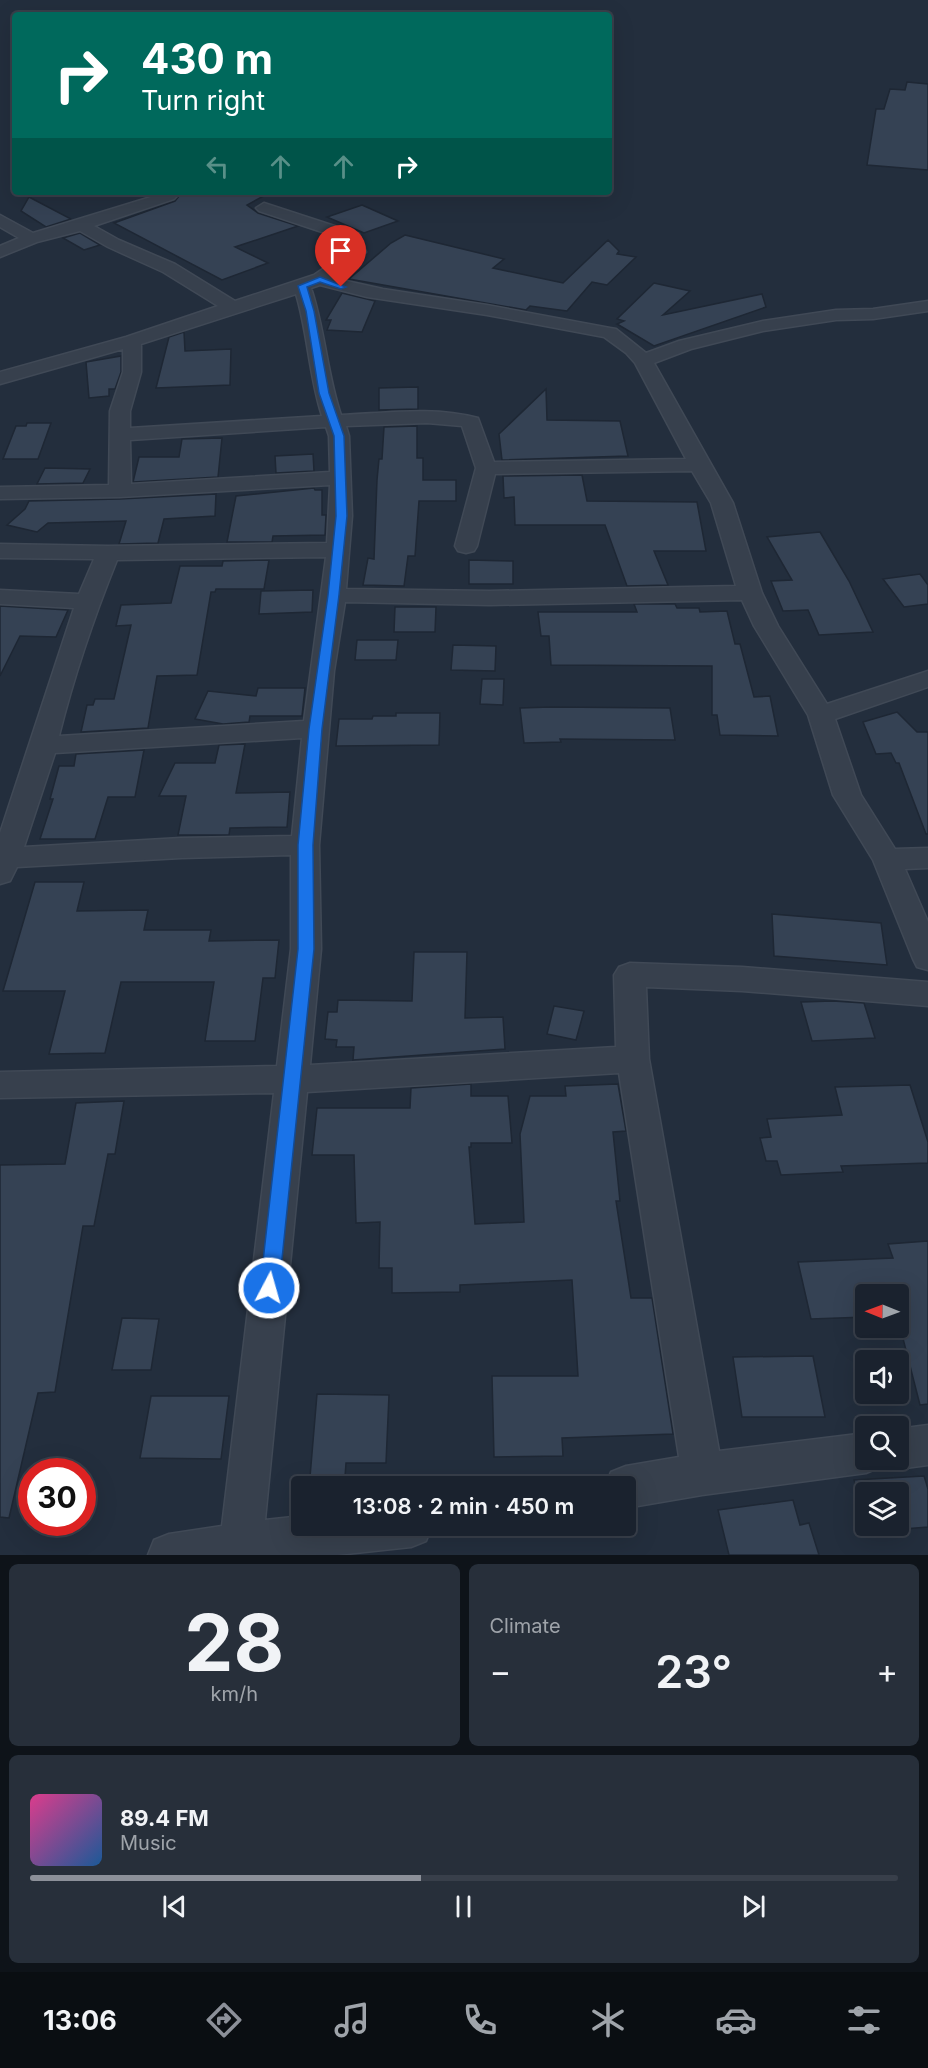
<!DOCTYPE html>
<html lang="en">
<head>
<meta charset="utf-8">
<style>
  :root { --surface:#1a222e; --page:#272f3a; --text:#f1f3f6; --muted:#9fa4aa; --line:#383f4a; --accent:#8c9099 }
  body { margin:0; font-family:Inter,sans-serif; background:var(--page); color:var(--text); height:100vh; display:flex; flex-direction:column; font-size:22px; white-space:nowrap }
  * { box-sizing:border-box; margin:0 }
  p { font-size:20px; color:var(--muted) }
  .icon { flex:none; width:33px; height:33px; fill:none; stroke:currentColor; stroke-width:2; stroke-linecap:round; stroke-linejoin:round }
  .map { position:relative; height:1555px; overflow:hidden }
  .details { display:flex; flex-direction:column; gap:9px; padding:9px; background:#0e1319; flex:1 }
  .details>* { flex:none }
  .guide { position:absolute; left:12px; top:12px; width:600px; height:183px; border-radius:6px; box-shadow:0 6px 24px #0002,0 0 0 2px var(--line); background:#00695c; color:#fff; overflow:hidden }
  .needle { width:39px; rotate:271deg }
  .fabs { position:absolute; left:855px; top:1284px; display:grid; gap:12px }
  .fabs a { display:grid; place-items:center; width:54px; height:54px; border-radius:6px; background:var(--surface); box-shadow:0 6px 24px #0002,0 0 0 2px var(--line); font-size:30px }
  .speed { position:absolute; left:18px; top:1458px; display:flex; gap:12px; font-size:30px; font-weight:700; text-align:center }
  .speed>* { display:grid; place-content:center; width:78px; height:78px; border-radius:50%; background:var(--surface); box-shadow:0 6px 24px #0002,0 0 0 2px var(--line); line-height:1 }
  .speed .limit { border:9px solid #d22; background:#fff; color:#111 }
  .pin { position:absolute; display:grid; place-items:center; width:51px; height:51px; color:#fff; margin:-62px -26px; border-radius:50% 50% 50% 0; rotate:-45deg; box-shadow:0 0 6px #0007 }
  .pin .icon { rotate:45deg }
  .me { position:absolute; width:66px; margin:-33px; rotate:6deg; stroke-linejoin:round; filter:drop-shadow(0 0 4px #0008) }
  .turn { display:flex; align-items:center; gap:21px; height:126px; padding:0 30px; font-size:27px }
  .turn .icon { width:78px; height:78px; stroke-width:2.5 }
  .turn b { display:block; font-size:42px; line-height:51px }
  .lanes { display:flex; align-items:center; height:57px; padding:0 30px; background:#0003; justify-content:center; gap:30px; direction:ltr }
  .lanes .off { opacity:.35 }
  .big { font-size:45px; font-weight:600; line-height:1.1 }
  .details .card { flex:1; display:flex; flex-direction:column; justify-content:center; gap:9px; min-width:0; padding:0 21px; border-radius:9px; background:var(--page) }
  .details .dial { align-items:center; gap:0 }
  .dial b { font-size:78px; line-height:1 }
  .song { display:flex; align-items:center; gap:18px }
  .cover { width:72px; height:72px; border-radius:9px; background:linear-gradient(135deg,hsl(330 70% 55%),hsl(210 70% 35%)) }
  .played { height:6px; border-radius:3px; background:linear-gradient(90deg,var(--accent) 45%,var(--line) 45%) }
  .keys { display:flex; justify-content:space-around; direction:ltr }
  .heat { display:flex; justify-content:space-between; align-items:center; font-size:33px; direction:ltr }
  .details .tiles { flex:1; display:grid; gap:9px; grid-template-columns:1fr 1fr }
  .card:last-child { grid-column:span 2 }
  .trip { position:absolute; left:291px; top:1476px; width:345px; height:60px; border-radius:6px; background:var(--surface); box-shadow:0 6px 24px #0002,0 0 0 2px var(--line); font-weight:600; line-height:60px; text-align:center }
  .tab-bar { display:flex; height:96px; justify-content:space-around; align-items:center; background:#0a0e12; color:var(--muted) }
  .tab-bar .icon { width:42px; height:42px }
  .tab-bar .active { color:var(--accent) }
  .tab-bar b { font-size:27px; color:var(--text) }
  .map>svg:first-child { display:block }
  .building { fill:#354254; stroke:#1e2734; stroke-width:1.5; fill-rule:evenodd }
  .lines { fill:none; stroke-linecap:round; stroke-linejoin:round }
  .street-casing { stroke:#404956; stroke-width:3 }
  .street { fill:#37404d; fill-rule:evenodd }
  .route { fill:#1a73e8; stroke:#114b97; stroke-width:1.5 }
</style>
</head>
<body>
<div class="map">
<svg width="928" height="1555" viewBox="0 0 928 1555">
  <rect width="100%" height="100%" fill="#232e3d"/>
  <g class="building">
    <path d="M907,82L928,84V170L867,165L876,109H884L890,89L905,90Z"/>
    <path d="M175,192H271L247,205L258,213L298,226L235,247L268,263L222,280L114,223L175,201L179,196Z"/>
    <path d="M29,197L71,219L46,227L21,211Z"/>
    <path d="M362,205L398,221L364,233L327,217Z"/>
    <path d="M80,233L100,245L84,250L63,238Z"/>
    <path d="M405,235L504,259L493,268L563,283L608,240L619,251L617,254L636,257L607,285L592,282L567,311L530,306L526,310L349,279L391,243Z"/>
    <path d="M654,283L690,291L663,315L762,294L766,307L654,346L617,324L624,321L617,319Z"/>
    <path d="M342,293L375,301L362,332L327,330L331,320H326Z"/>
    <path d="M184,332L185,351L231,349L230,385L156,388L169,337Z"/>
    <path d="M121,356V372L115,389H109V396L89,398L86,362Z"/>
    <path d="M418,387V409L379,410V388Z"/>
    <path d="M546,389L547,420L620,421L628,456L502,460L499,434Z"/>
    <path d="M27,423H51L38,459H3L16,426H26Z"/>
    <path d="M417,426V458H423V480H456V501H419L415,556H408L404,586L363,585L368,558L374,559L377,480L379,459H382L384,427Z"/>
    <path d="M222,438L218,477L133,482L139,457H179L182,439Z"/>
    <path d="M313,454L314,471L276,473L275,456Z"/>
    <path d="M45,468L90,469L83,483L37,484Z"/>
    <path d="M582,475L587,501L697,502L706,551H654L668,585L627,586L605,525H515L514,497L504,498L503,476Z"/>
    <path d="M314,488L315,490H322V515H326L325,535L273,536L272,542H227L236,496Z"/>
    <path d="M216,494L215,516L164,519L158,543L119,544L126,521L48,523L37,532L7,525L25,509L29,501L120,499Z"/>
    <path d="M820,532L849,581L873,632L819,635L808,610L783,611L771,581L792,580L767,537Z"/>
    <path d="M269,560L264,589H216L215,592H211L197,675L157,676L148,728L81,732L87,705H93L95,699H114L131,625L116,626L121,605L171,603L180,566H222L223,561Z"/>
    <path d="M469,560L513,561V584H469Z"/>
    <path d="M920,574L928,585V604L904,607L883,579Z"/>
    <path d="M313,590L312,612L259,614L261,591Z"/>
    <path d="M634,604H675L677,608H699L700,612L727,611L735,644H740L754,697L770,696L778,736L720,735L717,715H712V666L551,665L549,636H541L538,612H637Z"/>
    <path d="M0,606L68,610L56,637L20,636L0,676Z"/>
    <path d="M395,607H436L435,632H394Z"/>
    <path d="M357,640H398L396,660H355Z"/>
    <path d="M453,645L496,646L495,671L451,670Z"/>
    <path d="M482,679H504L503,705L480,704Z"/>
    <path d="M258,688H305L302,716H250L249,722L223,724L195,719L208,691L256,696Z"/>
    <path d="M551,707L670,708L675,740L560,739L561,742L524,743L520,708Z"/>
    <path d="M897,712L917,732H928V834H926L899,763H896L891,753L876,754L863,722Z"/>
    <path d="M396,713H440L439,745L336,746L339,719H372L373,716H396Z"/>
    <path d="M245,744L236,793L290,792L287,827L230,828L229,835H178L186,796H159L175,763H215L219,745Z"/>
    <path d="M144,750L135,797H108L95,839H40L53,799H50L59,766H74L76,754Z"/>
    <path d="M35,882H84L77,911L148,910L144,930H211L209,941L279,940L275,978H263L255,1041H205L214,982H121L105,1053L49,1054L65,991H3Z"/>
    <path d="M772,914L881,923L887,965L774,956Z"/>
    <path d="M414,952H467L465,1018L503,1017L505,1049L353,1060L354,1047H336L337,1040L325,1039L328,1012H337L338,1000L412,1001Z"/>
    <path d="M833,1001L864,1003L875,1038L812,1041L801,1002Z"/>
    <path d="M554,1006L584,1011L576,1040L547,1034Z"/>
    <path d="M471,1084V1096H508L512,1143H471V1147H469L475,1224L524,1222L520,1134L530,1096H566L565,1086L618,1084L626,1131L613,1132L620,1201H616L631,1298H652L673,1434L562,1438L563,1456L494,1457L492,1376H578L572,1280L460,1285V1292L392,1293V1268H379L380,1222L356,1223L354,1155H312L317,1108H410L411,1088Z"/>
    <path d="M910,1085L928,1142V1163L841,1166L843,1172L781,1175L777,1161H766L760,1138L771,1137L767,1119L842,1115L835,1087Z"/>
    <path d="M124,1101L115,1154H108L94,1226H83L55,1392L38,1393L9,1518L0,1517V1165L65,1164L76,1103Z"/>
    <path d="M928,1241V1404L920,1405L898,1319V1294H866V1317L811,1319L798,1262L893,1258L888,1244Z"/>
    <path d="M122,1318L159,1319L151,1370H112Z"/>
    <path d="M813,1356L825,1417H742L733,1357Z"/>
    <path d="M317,1394L389,1395L386,1463H346L345,1477H310Z"/>
    <path d="M151,1396H229L221,1459L140,1458Z"/>
    <path d="M924,1476L928,1489V1527L867,1532L854,1480ZM866,1492H898V1526H866Z"/>
    <path d="M793,1500L800,1525L809,1523L819,1555H729L718,1510Z"/>
  </g>
  <g class="lines">
    <g class="street-casing">
      <path id="street" d="M164,193L171,192L177,196L174,199L94,226L119,240L175,264L235,301L314,275L349,251L346,240L259,211L256,208L264,203L359,234L366,252L333,278L383,289L487,305L610,328L616,329L646,353L679,341L763,321L836,310L873,309L928,301V311L873,319L836,320L763,331L691,349L654,363L733,503L762,593L778,626L827,704L928,671V687L835,719L861,795L895,849L928,848V868L905,869L928,922V970L917,967L913,959L873,860L833,795L808,715L754,626L742,600L490,605L345,602L334,671L319,845L321,949L310,1065L616,1047L614,975L619,967L630,963L742,967L928,982V1006L742,991L646,987L649,1059L719,1451L866,1433V1460H898V1429L928,1425V1465L898,1469L883,1461L880,1467L866,1473L702,1495L626,1508V1486H605L611,1472L626,1466L679,1457L619,1073L307,1092L265,1520L302,1516V1526H432L426,1541L411,1547L337,1555H148L154,1540L169,1534L222,1526L274,1093L0,1098V1072L277,1066L291,949V855L181,858L17,867L10,881L0,884V833L74,608L0,604V590L79,594L94,559L0,558V544L108,546L327,543L330,485L120,497L0,499V487L109,485L110,411L123,372V349L0,384V372L126,337L218,306L163,272L108,247L80,231L37,242L0,257V246L19,238L0,227V215L33,233ZM320,285L367,297L487,315L604,337L626,353L635,363L686,459L494,462L478,418C434,406 387,413 341,415C327,374 325,329 311,288ZM296,294C308,334 309,376 322,416L130,428V411L141,372V344ZM427,423L462,426L476,468L455,546L458,551L466,553L474,551L477,546L495,474L692,471L711,503L736,586L490,591L346,589L352,516L349,436L346,426ZM326,427L329,436L330,472L131,484L130,440ZM326,557L304,721L59,736C74,676 94,617 117,560ZM302,738L292,836L181,838L24,847L55,753Z"/>
    </g>
    <use href="#street" class="street"/>
  </g>
  <path class="route" d="M320,277L346,287L341,289L320,282L307,287L314,311L329,393L344,436L347,516L339,595L322,729L313,845L314,949L279,1288L276,1294L269,1297L263,1294L260,1288L298,949V845L309,729L328,595L336,516L334,436L319,393L306,311L298,286Z"/>
</svg>
<div class="fabs">
<a><svg class="needle" viewBox="-14 -14 28 28"><path d="M0-13l5 13h-10z" fill="#e53935"/><path d="M0 13l5-13h-10z" fill="#9fa4aa"/></svg></a>
<a><svg class="icon" aria-label="sound" viewBox="0 0 24 24"><path d="M4 9h4l5-4v14l-5-4H4zM17 9q2 3 0 6"/></svg></a>
<a><svg class="icon" aria-label="search" viewBox="0 0 24 24"><circle cx="10" cy="10" r="6"/><path d="M15 15l6 6"/></svg></a>
<a><svg class="icon" aria-label="layers" viewBox="0 0 24 24"><path d="M12 4l9 5-9 5-9-5zM3 14l9 5 9-5"/></svg></a>
</div>
<div class="speed"><div class="limit">30</div></div>
<div class="pin" style="left:341px;top:287px;background:#d93025"><svg class="icon" aria-label="arrive" viewBox="0 0 24 24"><path d="M6 21V4h12l-3 4 3 4H6"/></svg></div>
<svg class="me" style="left:269px;top:1288px" viewBox="-20 -20 40 40"><circle r="17" fill="#1a73e8" stroke="#fff" stroke-width="3"/><path d="M0-11L8 9 0 5-8 9z" fill="#fff"/></svg>
<div class="trip">13:08 · 2 min · 450 m</div>
<div class="guide">
<div class="turn"><svg class="icon" aria-label="right" viewBox="0 0 24 24"><path d="M7 20v-9h11M14 6l5 5-5 5"/></svg><div><b>430 m</b>Turn right</div></div>
<div class="lanes"><svg class="icon off" aria-label="left" viewBox="0 0 24 24"><path d="M17 20v-9H6M10 6l-5 5 5 5"/></svg><svg class="icon off" aria-label="ahead" viewBox="0 0 24 24"><path d="M12 20V5M6 11l6-6 6 6"/></svg><svg class="icon off" aria-label="ahead" viewBox="0 0 24 24"><path d="M12 20V5M6 11l6-6 6 6"/></svg><svg class="icon" aria-label="right" viewBox="0 0 24 24"><path d="M7 20v-9h11M14 6l5 5-5 5"/></svg></div>
</div>
</div>
<section class="details">
<div class="tiles">
<div class="card dial"><b>28</b><p>km/h</p></div>
<div class="card"><p>Climate</p>
<div class="heat"><a>−</a><b class="big">23°</b><a>+</a></div>
</div>
<div class="card">
<div class="song"><i class="cover"></i><div><b>89.4 FM</b><p>Music</p></div></div>
<div class="played"></div>
<div class="keys"><svg class="icon" aria-label="previous" viewBox="0 0 24 24"><path d="M18 5L8 12l10 7zM5 5v14"/></svg><svg class="icon" aria-label="pause" viewBox="0 0 24 24"><path d="M8 5v14M16 5v14"/></svg><svg class="icon" aria-label="next" viewBox="0 0 24 24"><path d="M6 5l10 7-10 7zM19 5v14"/></svg></div>
</div>
</div>
</section>
<nav class="tab-bar">
<b>13:06</b>
<svg class="icon active" aria-label="directions" viewBox="0 0 24 24"><path d="M12 3l9 9-9 9-9-9zM9 14v-3h6M13 9l2 2-2 2"/></svg>
<svg class="icon" aria-label="music" viewBox="0 0 24 24"><path d="M9 18V5l10-2v13"/><circle cx="6" cy="18" r="3"/><circle cx="16" cy="16" r="3"/></svg>
<svg class="icon" aria-label="phone" viewBox="0 0 24 24"><path d="M5 4h4l2 5-3 2q2 4 5 5l2-3 5 2v4C11 20 4 13 5 4z"/></svg>
<svg class="icon" aria-label="climate" viewBox="0 0 24 24"><path d="M12 3v18M4 7l16 10M4 17L20 7"/></svg>
<svg class="icon" aria-label="car" viewBox="0 0 24 24"><path d="M5 17H2v-5l4-1 3-4h7l3 4 3 1v5h-3M9 17h6M6 11h13"/><circle cx="7" cy="17" r="2"/><circle cx="17" cy="17" r="2"/></svg>
<svg class="icon" aria-label="filters" viewBox="0 0 24 24"><path d="M4 7h16M4 17h16"/><circle cx="9" cy="7" r="2"/><circle cx="15" cy="17" r="2"/></svg>
</nav>
</body>
</html>
